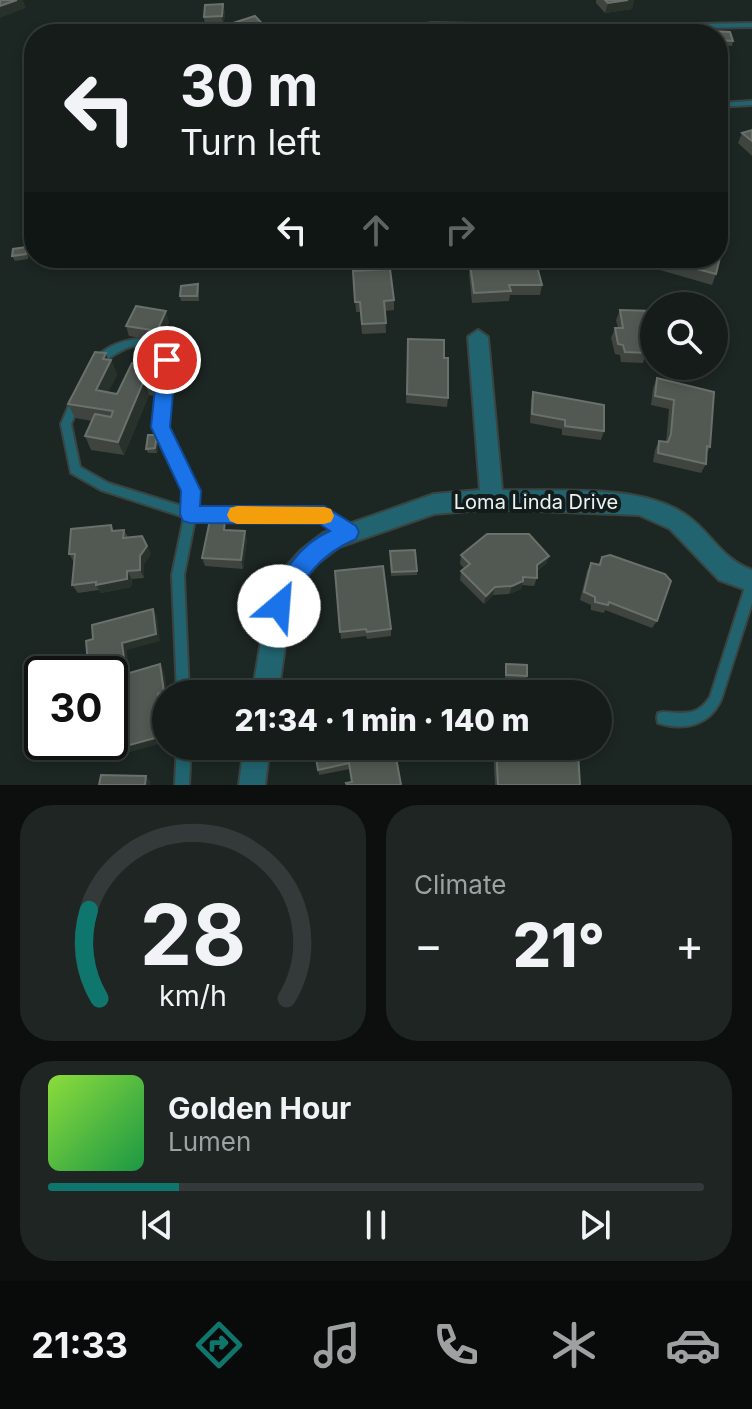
<!DOCTYPE html>
<html lang="en">
<head>
<meta charset="utf-8">
<style>
  :root { --surface:#151c1a; --page:#1e2523; --text:#f1f3f6; --muted:#9da1a2; --line:#343a39; --accent:#0f766e }
  body { margin:0; font-family:Inter,sans-serif; background:var(--page); color:var(--text); height:100vh; display:flex; flex-direction:column; font-size:30px; white-space:nowrap }
  * { box-sizing:border-box; margin:0 }
  p { font-size:26px; color:var(--muted) }
  .icon { flex:none; width:44px; height:44px; fill:none; stroke:currentColor; stroke-width:2; stroke-linecap:round; stroke-linejoin:round }
  .map { position:relative; height:785px; overflow:hidden }
  .drawer { display:flex; flex-direction:column; gap:20px; padding:20px; background:#0c0f0e; flex:1 }
  .drawer>* { flex:none }
  .banner { position:absolute; left:24px; top:24px; width:704px; height:244px; border-radius:32px; box-shadow:0 4px 12px #0003,0 0 0 2px var(--line); background:#151c1a; color:var(--text); overflow:hidden }
  .buttons { position:absolute; left:640px; top:292px; display:grid; gap:16px }
  .buttons a { display:grid; place-items:center; width:88px; height:88px; border-radius:50%; background:var(--surface); box-shadow:0 4px 12px #0003,0 0 0 2px var(--line); font-size:40px }
  .speed { position:absolute; left:24px; top:656px; display:flex; gap:16px; font-size:40px; font-weight:700; text-align:center }
  .speed>* { display:grid; place-content:center; width:104px; height:104px; border-radius:50%; background:var(--surface); box-shadow:0 4px 12px #0003,0 0 0 2px var(--line); line-height:1 }
  .speed .limit { border:4px solid #111; border-radius:12px; background:#fff; color:#111 }
  .pin { position:absolute; display:grid; place-items:center; width:68px; height:68px; color:#fff; margin:-34px; border:4px solid #fff; border-radius:50%; box-shadow:0 2px 8px #0007 }
  .me { position:absolute; width:88px; margin:-44px; rotate:27deg; stroke-linejoin:round; filter:drop-shadow(0 0 6px #0008) }
  .turn { display:flex; align-items:center; gap:28px; height:168px; padding:0 24px; font-size:36px }
  .turn .icon { width:104px; height:104px; stroke-width:2.5 }
  .turn b { display:block; font-size:56px; line-height:68px }
  .lanes { display:flex; align-items:center; height:76px; padding:0 24px; background:#0003; justify-content:center; gap:40px; direction:ltr }
  .lanes .off { opacity:.35 }
  .big { font-size:60px; font-weight:800; line-height:1.1 }
  .drawer .widget { flex:1; display:flex; flex-direction:column; justify-content:center; gap:12px; min-width:0; padding:0 28px; border-radius:32px; background:var(--page) }
  .drawer .dial { align-items:center; gap:0 }
  .dial svg { height:208px; overflow:visible; fill:none; stroke:var(--line); stroke-width:7; stroke-linecap:round; text-anchor:middle }
  .dial text { fill:var(--text); stroke:none }
  .song { display:flex; align-items:center; gap:24px }
  .cover { width:96px; height:96px; border-radius:12px; background:linear-gradient(135deg,hsl(90 70% 55%),hsl(140 70% 35%)) }
  .played { height:8px; border-radius:4px; background:linear-gradient(90deg,var(--accent) 20%,var(--line) 20%) }
  .keys { display:flex; justify-content:space-around; direction:ltr }
  .heat { display:flex; justify-content:space-between; align-items:center; font-size:44px; direction:ltr }
  .drawer .tiles { flex:1; display:grid; gap:20px; grid-template-columns:1fr 1fr }
  .widget:last-child { grid-column:span 2 }
  .trip { position:absolute; left:152px; top:680px; width:460px; height:80px; border-radius:40px; background:var(--surface); box-shadow:0 4px 12px #0003,0 0 0 2px var(--line); font-weight:800; line-height:80px; text-align:center }
  .tab-bar { display:flex; height:128px; justify-content:space-around; align-items:center; background:#080b0a; color:var(--muted) }
  .tab-bar .icon { width:56px; height:56px }
  .tab-bar .selected { color:var(--accent) }
  .tab-bar b { font-size:36px; color:var(--text) }
  .map>svg:first-child { display:block }
  .lines { fill:none; stroke-linecap:round; stroke-linejoin:round }
  .lane-casing { stroke:#394340; stroke-width:4 }
  .street-casing { stroke:#394340; stroke-width:4 }
  .lane { fill:#21646f; fill-rule:evenodd }
  .street { fill:#21646f; fill-rule:evenodd }
  .wall { fill:#3f453e }
  .shaded-wall { fill:#29312b }
  .building { fill:#525852; stroke:#6a706b; stroke-width:2 }
  .route { fill:#1a73e8; stroke:#114b97; stroke-width:2 }
  .slow { fill:#f59e0b }
  .labels { text-anchor:middle; dominant-baseline:central; stroke-width:8; stroke-linejoin:round; paint-order:stroke }
  .street-label { font-size:20px; fill:#ecf3f1; stroke:#131c1a }
</style>
</head>
<body>
<div class="map">
<svg width="752" height="785" viewBox="0 0 752 785">
  <rect width="100%" height="100%" fill="#1c2623"/>
  <g class="lines">
    <g class="lane-casing">
      <g id="lane">
        <path d="M432,23L589,26L752,23V27L589,30L432,27L394,34H380L383,32Z"/>
        <path d="M752,101V105L718,107V103Z"/>
        <path d="M138,339L159,345L169,353L172,369L165,427L196,491V509L324,510L353,528L355,532L353,536L349,537L345,536L322,520L195,519L184,575L189,694H177L172,575L184,517L101,490L71,473L61,424L72,398H80L81,401L71,424L80,467L108,483L185,507L186,491L155,427L162,369L160,355C133,335 119,353 97,366L92,362C104,347 119,341 138,339Z"/>
        <path d="M752,579V603L721,700C709,726 684,731 658,723L657,718L658,713L663,712C684,713 697,717 710,697L746,584L748,580Z"/>
        <path d="M177,746H191L189,785H175Z"/>
      </g>
    </g>
    <g class="street-casing">
      <g id="street">
        <path d="M478,330L488,337L502,490C557,492 640,483 686,515C711,532 721,559 752,570V592L719,580L670,529L639,515L492,509L434,514L339,547L317,564L300,585L291,606L278,694H252L267,606L283,570L301,550L323,533L434,494L480,490L468,337Z"/>
        <path d="M244,746H270L265,785H239Z"/>
      </g>
    </g>
    <use href="#lane" class="lane"/>
    <use href="#street" class="street"/>
  </g>
  <g class="wall">
    <path d="M596,0H634L632,9L605,13L596,3Z"/>
    <path d="M223,4L225,14L223,27H205L204,17Z"/>
    <path d="M233,23L272,34H235Z"/>
    <path d="M713,31L733,41L732,46L718,45V34H712Z"/>
    <path d="M752,130V156L738,143L742,133Z"/>
    <path d="M27,247L29,253L28,259L15,261L12,256Z"/>
    <path d="M650,258H718L716,274L712,285L660,270L662,262Z"/>
    <path d="M470,264L542,285L540,295H510L509,301L472,303L469,274Z"/>
    <path d="M353,271L394,300V310L385,311L386,333L362,334L360,312H356Z"/>
    <path d="M198,284L199,289V301H181L180,296Z"/>
    <path d="M620,310L654,311V354H646L643,363L621,362L620,355L615,354L611,338L615,328H618L616,320Z"/>
    <path d="M169,322L160,341L129,336L126,326Z"/>
    <path d="M408,339L444,358L448,398L447,407L406,403Z"/>
    <path d="M154,345L155,350L153,356L144,354L142,349Z"/>
    <path d="M108,360H111L117,375L108,392L117,394L132,363L161,381L155,396L149,395L124,455L91,450L85,436L92,421L75,418L68,404Z"/>
    <path d="M673,366H696L697,367L694,372H674Z"/>
    <path d="M657,378L710,447L707,453L706,464L701,473L653,462L655,450L659,441L666,442L669,409L651,405L653,388Z"/>
    <path d="M533,392L604,431L601,440L562,435V429L530,423L531,401Z"/>
    <path d="M159,440L157,453H148L146,449Z"/>
    <path d="M111,525L114,531L124,530L128,537L142,536L151,554L144,564V578L132,579L131,587L101,593L99,590L78,593L72,585L74,562L69,554Z"/>
    <path d="M228,530L247,539L243,569L205,566L202,558Z"/>
    <path d="M390,555L417,571V575L391,576Z"/>
    <path d="M461,555L549,556L546,564L537,571V578L534,586L522,585L521,589L509,594L493,595L484,604L460,580L461,571L465,569L460,564Z"/>
    <path d="M602,557L657,621L652,628L605,610L604,613L591,610V605L580,600L587,571L591,563L598,565Z"/>
    <path d="M335,571L391,629V636L367,639L366,636L341,639Z"/>
    <path d="M506,664L527,676L526,680L505,678Z"/>
    <path d="M314,746L401,785L352,782L350,769L319,775Z"/>
    <path d="M493,746H533L580,785H495Z"/>
  </g>
  <g class="shaded-wall">
    <path d="M17,0H23L26,8L0,18V6Z"/>
    <path d="M628,0H634L632,9L605,13L608,3Z"/>
    <path d="M223,4L225,14L223,27L222,16Z"/>
    <path d="M166,311L169,322L160,341L157,331Z"/>
    <path d="M106,353L109,363L111,360L117,375L102,405L96,390L103,359Z"/>
    <path d="M157,367L161,381L155,396L150,381Z"/>
    <path d="M144,380L149,395L124,455L118,442Z"/>
    <path d="M157,435L159,440L157,453L155,448Z"/>
    <path d="M245,531L247,539L243,569L241,560Z"/>
    <path d="M147,546L151,554L144,564V578L140,570V556Z"/>
    <path d="M549,556L546,564L534,573L537,565Z"/>
    <path d="M127,571L132,579L131,587L101,593L96,585Z"/>
    <path d="M523,581L521,589L509,594L512,586Z"/>
    <path d="M495,587L493,595L484,604L486,596Z"/>
    <path d="M153,609L157,616L160,641L127,650L130,681L126,674L122,643Z"/>
    <path d="M160,664L164,671L168,694H166V699L162,701L163,709L158,702V694Z"/>
    <path d="M162,701L166,708V733Z"/>
    <path d="M166,735V742L109,758L104,752Z"/>
    <path d="M146,776L151,782L150,785H145Z"/>
  </g>
  <g class="building">
    <path d="M0,0H17L0,6Z"/>
    <path d="M605,0H628L608,3Z"/>
    <path d="M223,4L222,16L204,17L205,5Z"/>
    <path d="M255,16L272,34H243L233,23Z"/>
    <path d="M439,30L464,33L438,34Z"/>
    <path d="M713,31L730,32L733,41L718,40V34H714Z"/>
    <path d="M752,130V141L742,133Z"/>
    <path d="M31,221H34V228H30Z"/>
    <path d="M27,247L26,254L12,256L13,249Z"/>
    <path d="M718,248L722,249L716,274L663,260L664,258H718Z"/>
    <path d="M535,259L542,285H509L511,291L474,293L470,264Z"/>
    <path d="M390,269L394,300L384,301L386,323L362,324L360,302H355L353,271Z"/>
    <path d="M198,284L197,296H180L181,286Z"/>
    <path d="M136,306L166,311L157,331L126,326Z"/>
    <path d="M620,310L654,311V344H645L647,353L625,352L623,345L618,344L615,328H623Z"/>
    <path d="M408,339L444,340V358H448V398L407,394Z"/>
    <path d="M145,344L154,345L151,351L142,349Z"/>
    <path d="M95,352L106,353L103,359L111,360L96,390L117,394L132,363L157,367L150,381L144,380L118,442L85,436L95,414L111,417L113,411L68,404Z"/>
    <path d="M657,378L714,392L710,447L707,446L706,464L658,453L659,441L668,442L671,434L674,400L655,396Z"/>
    <path d="M533,392L604,405V431L565,426V420L532,414Z"/>
    <path d="M148,435H157L155,448L146,449Z"/>
    <path d="M210,520H225L224,530L245,531L241,560L202,558Z"/>
    <path d="M111,525L112,531L124,530L123,538L142,536L147,546L140,556V570L127,571V579L96,585V582L72,585L75,554H69L71,529Z"/>
    <path d="M487,534H529L549,556L537,565V578L523,577V581L512,586L495,587L486,596L461,571L470,564L461,555Z"/>
    <path d="M415,550L417,571L392,572L390,551Z"/>
    <path d="M610,555L665,574L671,581L657,621L609,602L608,605L595,602V597L584,592L591,563L600,565L602,557Z"/>
    <path d="M383,566L391,629L367,632L366,629L340,632L335,571Z"/>
    <path d="M153,609L156,634L122,643L126,674L160,664L164,692L158,694V702L162,701L166,735L104,752L103,742H110V674H89L86,641L93,639L92,625Z"/>
    <path d="M506,664L527,665V676L506,675Z"/>
    <path d="M314,746H394L401,785H347L346,783L352,782L349,763L318,770Z"/>
    <path d="M496,746H533L534,747L578,752L580,785H498Z"/>
    <path d="M101,775L146,776L145,785H99Z"/>
  </g>
  <path class="route" d="M167,353L176,360L170,427L201,491L200,506H324L356,526L359,532L356,539C320,554 302,579 286,614L279,617L271,614L268,606C281,576 297,545 330,531L320,524L190,523L183,521L180,514L181,491L151,427L158,360Z"/>
  <path class="slow" d="M237,506L324,507L331,509L334,516L331,522L324,524H237L230,521L227,515L230,508Z"/>
  <g class="labels">
    <g class="street-label">
      <text x="536" y="502">Loma Linda Drive</text>
    </g>
  </g>
</svg>
<div class="buttons">
<a><svg class="icon" aria-label="search" viewBox="0 0 24 24"><circle cx="10" cy="10" r="6"/><path d="M15 15l6 6"/></svg></a>
</div>
<div class="speed"><div class="limit">30</div></div>
<div class="pin" style="left:167px;top:360px;background:#d93025"><svg class="icon" aria-label="arrive" viewBox="0 0 24 24"><path d="M6 21V4h12l-3 4 3 4H6"/></svg></div>
<svg class="me" style="left:279px;top:606px" viewBox="-20 -20 40 40"><circle r="19" fill="#fff"/><path d="M0-13L10 11 0 6-10 11z" fill="#1a73e8"/></svg>
<div class="trip">21:34 · 1 min · 140 m</div>
<div class="banner">
<div class="turn"><svg class="icon" aria-label="left" viewBox="0 0 24 24"><path d="M17 20v-9H6M10 6l-5 5 5 5"/></svg><div><b>30 m</b>Turn left</div></div>
<div class="lanes"><svg class="icon" aria-label="left" viewBox="0 0 24 24"><path d="M17 20v-9H6M10 6l-5 5 5 5"/></svg><svg class="icon off" aria-label="ahead" viewBox="0 0 24 24"><path d="M12 20V5M6 11l6-6 6 6"/></svg><svg class="icon off" aria-label="right" viewBox="0 0 24 24"><path d="M7 20v-9h11M14 6l5 5-5 5"/></svg></div>
</div>
</div>
<section class="drawer">
<div class="tiles">
<div class="widget dial"><svg viewBox="0 0 100 80">
<path d="M14 69A42 42 0 1 1 86 69"/>
<path d="M14 69A42 42 0 0 1 10 35" stroke="#0f766e"/>
<text x="50" y="56" font-size="32" font-weight="700">28</text>
<text x="50" y="72" font-size="11">km/h</text>
</svg></div>
<div class="widget"><p>Climate</p>
<div class="heat"><a>−</a><b class="big">21°</b><a>+</a></div>
</div>
<div class="widget">
<div class="song"><i class="cover"></i><div><b>Golden Hour</b><p>Lumen</p></div></div>
<div class="played"></div>
<div class="keys"><svg class="icon" aria-label="previous" viewBox="0 0 24 24"><path d="M18 5L8 12l10 7zM5 5v14"/></svg><svg class="icon" aria-label="pause" viewBox="0 0 24 24"><path d="M8 5v14M16 5v14"/></svg><svg class="icon" aria-label="next" viewBox="0 0 24 24"><path d="M6 5l10 7-10 7zM19 5v14"/></svg></div>
</div>
</div>
</section>
<nav class="tab-bar">
<b>21:33</b>
<svg class="icon selected" aria-label="directions" viewBox="0 0 24 24"><path d="M12 3l9 9-9 9-9-9zM9 14v-3h6M13 9l2 2-2 2"/></svg>
<svg class="icon" aria-label="music" viewBox="0 0 24 24"><path d="M9 18V5l10-2v13"/><circle cx="6" cy="18" r="3"/><circle cx="16" cy="16" r="3"/></svg>
<svg class="icon" aria-label="phone" viewBox="0 0 24 24"><path d="M5 4h4l2 5-3 2q2 4 5 5l2-3 5 2v4C11 20 4 13 5 4z"/></svg>
<svg class="icon" aria-label="climate" viewBox="0 0 24 24"><path d="M12 3v18M4 7l16 10M4 17L20 7"/></svg>
<svg class="icon" aria-label="car" viewBox="0 0 24 24"><path d="M5 17H2v-5l4-1 3-4h7l3 4 3 1v5h-3M9 17h6M6 11h13"/><circle cx="7" cy="17" r="2"/><circle cx="17" cy="17" r="2"/></svg>
</nav>
</body>
</html>
